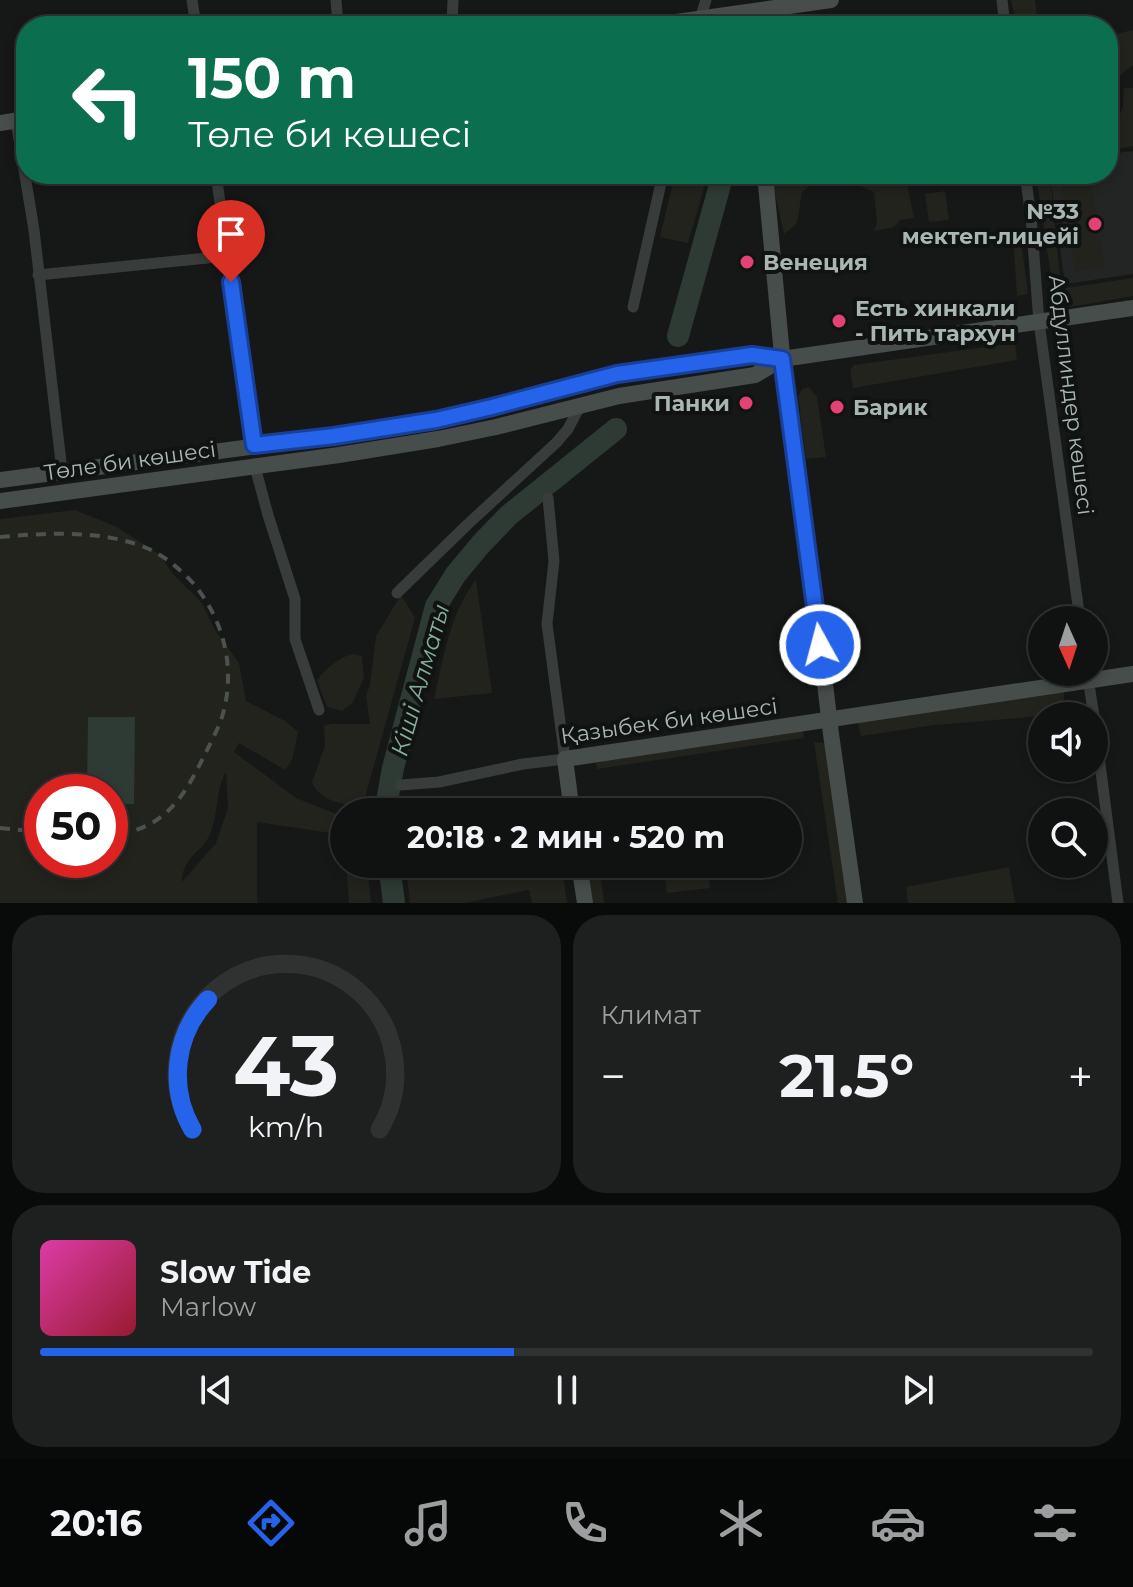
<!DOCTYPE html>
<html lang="ru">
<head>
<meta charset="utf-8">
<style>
  :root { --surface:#101212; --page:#1e2020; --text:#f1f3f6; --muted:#9c9e9f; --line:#303232; --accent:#2563eb }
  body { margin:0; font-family:Montserrat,sans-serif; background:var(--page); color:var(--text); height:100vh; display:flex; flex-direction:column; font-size:30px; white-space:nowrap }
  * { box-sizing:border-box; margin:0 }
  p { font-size:26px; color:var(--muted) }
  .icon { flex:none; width:44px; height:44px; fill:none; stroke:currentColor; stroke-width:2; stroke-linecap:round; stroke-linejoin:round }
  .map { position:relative; height:903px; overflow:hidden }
  .panel { display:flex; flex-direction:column; gap:12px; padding:12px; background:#090a0a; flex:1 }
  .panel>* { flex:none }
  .top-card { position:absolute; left:16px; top:16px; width:1102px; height:168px; border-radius:32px; box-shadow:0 4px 12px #0003,0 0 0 2px var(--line); background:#0b6e4f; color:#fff; overflow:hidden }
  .needle { width:52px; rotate:177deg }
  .tools { position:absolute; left:1028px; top:606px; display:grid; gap:16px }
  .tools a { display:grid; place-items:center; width:80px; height:80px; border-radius:50%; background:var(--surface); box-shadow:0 4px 12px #0003,0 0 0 2px var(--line); font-size:40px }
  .speed { position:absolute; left:24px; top:774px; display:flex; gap:16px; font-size:40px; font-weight:700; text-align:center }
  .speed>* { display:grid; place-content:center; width:104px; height:104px; border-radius:50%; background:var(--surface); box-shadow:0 4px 12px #0003,0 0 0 2px var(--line); line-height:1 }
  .speed .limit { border:12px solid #d22; background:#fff; color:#111 }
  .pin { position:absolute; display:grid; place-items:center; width:68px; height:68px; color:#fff; margin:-82px -34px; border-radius:50% 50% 50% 0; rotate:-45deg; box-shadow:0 0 8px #0007 }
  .pin .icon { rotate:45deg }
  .me { position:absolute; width:88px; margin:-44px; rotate:353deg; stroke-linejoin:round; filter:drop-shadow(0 0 6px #0008) }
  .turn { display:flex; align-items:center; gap:28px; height:168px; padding:0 40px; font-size:36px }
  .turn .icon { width:104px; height:104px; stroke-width:2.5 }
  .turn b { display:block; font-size:56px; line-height:68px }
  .big { font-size:60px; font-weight:700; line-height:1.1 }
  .panel .tile { flex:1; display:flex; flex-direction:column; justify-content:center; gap:12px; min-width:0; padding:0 28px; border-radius:32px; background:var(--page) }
  .panel .dial { align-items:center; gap:0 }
  .dial svg { height:208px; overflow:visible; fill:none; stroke:var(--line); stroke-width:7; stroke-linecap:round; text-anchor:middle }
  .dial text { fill:var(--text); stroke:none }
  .song { display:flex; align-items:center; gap:24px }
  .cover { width:96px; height:96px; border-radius:12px; background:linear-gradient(135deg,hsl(320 70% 55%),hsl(350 70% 35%)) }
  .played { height:8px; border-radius:4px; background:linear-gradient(90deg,var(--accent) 45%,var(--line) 45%) }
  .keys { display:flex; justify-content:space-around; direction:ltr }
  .heat { display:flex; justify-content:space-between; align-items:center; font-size:44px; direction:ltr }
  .panel .tiles { flex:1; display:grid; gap:12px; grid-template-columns:1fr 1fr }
  .tile:last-child { grid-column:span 2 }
  .trip { position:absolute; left:330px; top:798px; width:472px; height:80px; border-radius:40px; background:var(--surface); box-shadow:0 4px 12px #0003,0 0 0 2px var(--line); font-weight:700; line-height:80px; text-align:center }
  .tab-bar { display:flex; height:128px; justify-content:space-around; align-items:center; background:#060707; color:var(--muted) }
  .tab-bar .icon { width:56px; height:56px }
  .tab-bar .current { color:var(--accent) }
  .tab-bar b { font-size:36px; color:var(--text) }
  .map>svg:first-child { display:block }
  .built { fill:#232525 }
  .green { fill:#22231d; fill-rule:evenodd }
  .water { fill:#2d3b34 }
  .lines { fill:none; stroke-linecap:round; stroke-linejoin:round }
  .river { stroke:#2d3b34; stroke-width:22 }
  .street { stroke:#383d3c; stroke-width:11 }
  .secondary { stroke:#464d4b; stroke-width:16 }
  .rail { stroke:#4b5250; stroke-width:4; stroke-dasharray:10 8; stroke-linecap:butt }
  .route-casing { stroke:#184099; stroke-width:20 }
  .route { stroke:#2563eb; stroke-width:14 }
  .poi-dot { fill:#e44275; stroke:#111313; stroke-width:3 }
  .labels { text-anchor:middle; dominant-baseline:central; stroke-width:8; stroke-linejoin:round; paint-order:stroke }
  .poi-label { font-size:22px; font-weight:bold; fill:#a9b7b3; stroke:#111313; text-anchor:start }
  .street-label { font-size:22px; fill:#a9b7b3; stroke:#111313 }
  .water-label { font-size:24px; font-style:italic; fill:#83b099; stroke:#111313 }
</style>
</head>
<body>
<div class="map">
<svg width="1133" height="903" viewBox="0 0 1133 903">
  <rect width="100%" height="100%" fill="#161818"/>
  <path class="built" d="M1133,151V274L1065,284L1050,174H1108V154Z"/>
  <g class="green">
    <path d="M1011,0H1035L1038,26H1017Z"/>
    <path d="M1133,30V65L1108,85V36Z"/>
    <path d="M1124,88H1133V146L1108,151V132L1114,131L1123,106Z"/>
    <path d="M675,174H708L688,243L660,237Z"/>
    <path d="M771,174H812L819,179L802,192L797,223L784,234Z"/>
    <path d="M856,174H905L914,218L900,220L894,227L874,231L877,223L874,192L856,184L854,176Z"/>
    <path d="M1036,174H1050L1060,278L1051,276Z"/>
    <path d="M1060,174H1090L1104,266L1075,271Z"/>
    <path d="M945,191L949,220L929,222L925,194Z"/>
    <path d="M1020,233L1028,294L1017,296L1013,234Z"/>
    <path d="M1133,278V296L1058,309L1057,294L1066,288Z"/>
    <path d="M1015,343L1017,360L853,388L850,370L854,365Z"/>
    <path d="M809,387L817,397L826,457L806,459L798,396L802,389Z"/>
    <path d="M75,510L115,526L159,554L174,575L202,603L215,630L239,663L246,701L285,721L298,732L292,760L285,770L239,743L234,752L296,798L344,817V835L257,822V903H0V519ZM226,772L228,808L216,843L182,882C183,854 201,855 210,834C219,813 215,791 226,772ZM42,792H110V860H42Z"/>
    <path d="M476,580L492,693L434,699C443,659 450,613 476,580Z"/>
    <path d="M401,595L415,618L362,808C342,803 320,802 312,782L325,746L324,726L331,724H370L366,696L370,685L376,636Z"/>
    <path d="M352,654L362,656L364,677L353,702L342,711L327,707L317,681C326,668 337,659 352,654Z"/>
    <path d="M1064,691V714L934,725L861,736L858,722Z"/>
    <path d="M802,727L804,738L597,769L595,757Z"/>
    <path d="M814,742L826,743L849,903H838Z"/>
    <path d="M346,864H367L371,903H349Z"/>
    <path d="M406,864H529L534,870L562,867L567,903H532L529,890L464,903H410Z"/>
    <path d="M596,864H599L604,903H592L588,873Z"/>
    <path d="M664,864H707L710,888L667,893Z"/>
    <path d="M1009,867L1015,903H908L906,887Z"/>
  </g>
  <path class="water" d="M88,717H135L134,804H110V792H87Z"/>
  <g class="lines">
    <g class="river">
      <path d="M678,336L723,174"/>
      <path d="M385,812L393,768L436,606L456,574L481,544L509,515L616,429"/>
      <path d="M389,864L394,903"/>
    </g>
    <g class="street">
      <path d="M192,0L196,26"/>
      <path d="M336,0L338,26"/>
      <path d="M1002,0L1005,26"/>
      <path d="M699,22L706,0"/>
      <path d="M452,26L453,0"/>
      <path d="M16,121L34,230L62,471"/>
      <path d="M216,174L254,445"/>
      <path d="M1025,174L1031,216L1039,322L1080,620"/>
      <path d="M38,275L227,256"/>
      <path d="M633,307L663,174"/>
      <path d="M255,467L268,515L295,599V639L319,710"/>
      <path d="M397,593L468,524L557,442L568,429L581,404"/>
      <path d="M1087,672L1094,716"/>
      <path d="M1094,718L1118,903"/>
      <path d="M401,785L439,782L523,764L565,759L547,624L554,561L548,498"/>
    </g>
    <g class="secondary">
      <path d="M648,26L831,0"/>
      <path d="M0,123L26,119"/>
      <path d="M765,174L785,387L811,567L831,734L855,903"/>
      <path d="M0,480L334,436L436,420L492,407L617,374L752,355L782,359L1133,308"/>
      <path d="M0,501L339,455L438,439L496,427L619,396L755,375L782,359"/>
      <path d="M572,812L565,759L1133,674"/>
      <path d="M579,864L585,903"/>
    </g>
    <g class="rail">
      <path d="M0,537C46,533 95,530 139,545C160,552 178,567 193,583C225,621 237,672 221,720C216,733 209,746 203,758C182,801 161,831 110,835"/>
      <path d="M0,828L42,832"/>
    </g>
  </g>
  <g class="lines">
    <g class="route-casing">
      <path id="route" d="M231,282L254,445L334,436L436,420L492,407L617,374L752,355L782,359L820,645"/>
    </g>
    <use href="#route" class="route"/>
  </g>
  <g class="poi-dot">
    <circle cx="1095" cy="224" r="8"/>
    <circle cx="747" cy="262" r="8"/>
    <circle cx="839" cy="321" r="8"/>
    <circle cx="746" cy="403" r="8"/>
    <circle cx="837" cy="407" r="8"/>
  </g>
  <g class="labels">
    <g class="poi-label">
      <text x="1079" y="211" text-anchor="end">№33<tspan x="1079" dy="25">мектеп-лицейі</tspan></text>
      <text x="763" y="262">Венеция</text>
      <text x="855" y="308">Есть хинкали<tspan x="855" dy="25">- Пить тархун</tspan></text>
      <text x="730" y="403" text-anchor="end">Панки</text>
      <text x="853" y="407">Барик</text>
    </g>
    <g class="street-label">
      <text transform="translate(1071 395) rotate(83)">Абдуллиндер көшесі</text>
      <text transform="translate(130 461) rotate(-8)">Төле би көшесі</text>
      <text transform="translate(669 721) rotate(-8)">Қазыбек би көшесі</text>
    </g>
    <g class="water-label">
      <text transform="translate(420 680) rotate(-74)">Кіші Алматы</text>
    </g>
  </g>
</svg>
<div class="tools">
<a><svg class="needle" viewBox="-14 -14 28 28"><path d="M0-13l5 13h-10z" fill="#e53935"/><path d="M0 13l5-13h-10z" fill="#9c9e9f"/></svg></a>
<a><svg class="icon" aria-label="sound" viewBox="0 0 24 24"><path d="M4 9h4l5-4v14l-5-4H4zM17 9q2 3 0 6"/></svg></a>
<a><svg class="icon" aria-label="search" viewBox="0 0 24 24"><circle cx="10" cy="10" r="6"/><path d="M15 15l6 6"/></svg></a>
</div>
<div class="speed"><div class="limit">50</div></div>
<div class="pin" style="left:231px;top:282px;background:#d93025"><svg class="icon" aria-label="arrive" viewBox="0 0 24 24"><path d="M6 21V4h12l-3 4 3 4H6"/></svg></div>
<svg class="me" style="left:820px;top:645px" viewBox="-20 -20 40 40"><circle r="17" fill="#2563eb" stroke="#fff" stroke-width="3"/><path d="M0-11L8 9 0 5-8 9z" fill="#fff"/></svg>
<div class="trip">20:18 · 2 мин · 520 m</div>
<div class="top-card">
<div class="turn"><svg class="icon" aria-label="left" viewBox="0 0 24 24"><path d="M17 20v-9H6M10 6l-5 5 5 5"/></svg><div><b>150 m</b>Төле би көшесі</div></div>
</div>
</div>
<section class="panel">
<div class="tiles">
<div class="tile dial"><svg viewBox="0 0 100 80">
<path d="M14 69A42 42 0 1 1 86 69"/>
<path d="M14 69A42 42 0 0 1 20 19" stroke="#2563eb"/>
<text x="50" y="56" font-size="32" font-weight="700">43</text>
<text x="50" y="72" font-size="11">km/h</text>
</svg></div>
<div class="tile"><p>Климат</p>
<div class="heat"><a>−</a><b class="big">21.5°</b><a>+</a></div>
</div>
<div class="tile">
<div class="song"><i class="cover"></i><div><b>Slow Tide</b><p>Marlow</p></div></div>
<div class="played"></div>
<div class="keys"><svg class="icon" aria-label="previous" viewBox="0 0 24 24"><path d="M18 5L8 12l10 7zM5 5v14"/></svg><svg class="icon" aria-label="pause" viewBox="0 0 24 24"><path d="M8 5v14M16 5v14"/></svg><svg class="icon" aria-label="next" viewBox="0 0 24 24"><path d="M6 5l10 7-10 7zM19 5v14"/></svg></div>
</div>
</div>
</section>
<nav class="tab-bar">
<b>20:16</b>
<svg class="icon current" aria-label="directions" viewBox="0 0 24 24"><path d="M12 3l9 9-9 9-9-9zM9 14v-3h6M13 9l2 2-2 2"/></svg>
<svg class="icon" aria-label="music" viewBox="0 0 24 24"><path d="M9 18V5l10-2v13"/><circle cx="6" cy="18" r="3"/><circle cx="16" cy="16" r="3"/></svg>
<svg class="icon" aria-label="phone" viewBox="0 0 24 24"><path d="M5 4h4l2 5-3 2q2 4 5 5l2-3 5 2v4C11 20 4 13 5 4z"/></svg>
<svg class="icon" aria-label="climate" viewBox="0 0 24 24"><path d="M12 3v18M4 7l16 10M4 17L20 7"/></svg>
<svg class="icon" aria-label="car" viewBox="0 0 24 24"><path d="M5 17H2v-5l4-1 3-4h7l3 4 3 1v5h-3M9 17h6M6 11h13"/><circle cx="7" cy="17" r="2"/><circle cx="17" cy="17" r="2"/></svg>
<svg class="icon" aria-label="filters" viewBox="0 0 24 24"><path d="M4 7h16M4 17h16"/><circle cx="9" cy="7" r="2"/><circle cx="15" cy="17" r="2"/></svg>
</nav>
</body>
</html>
